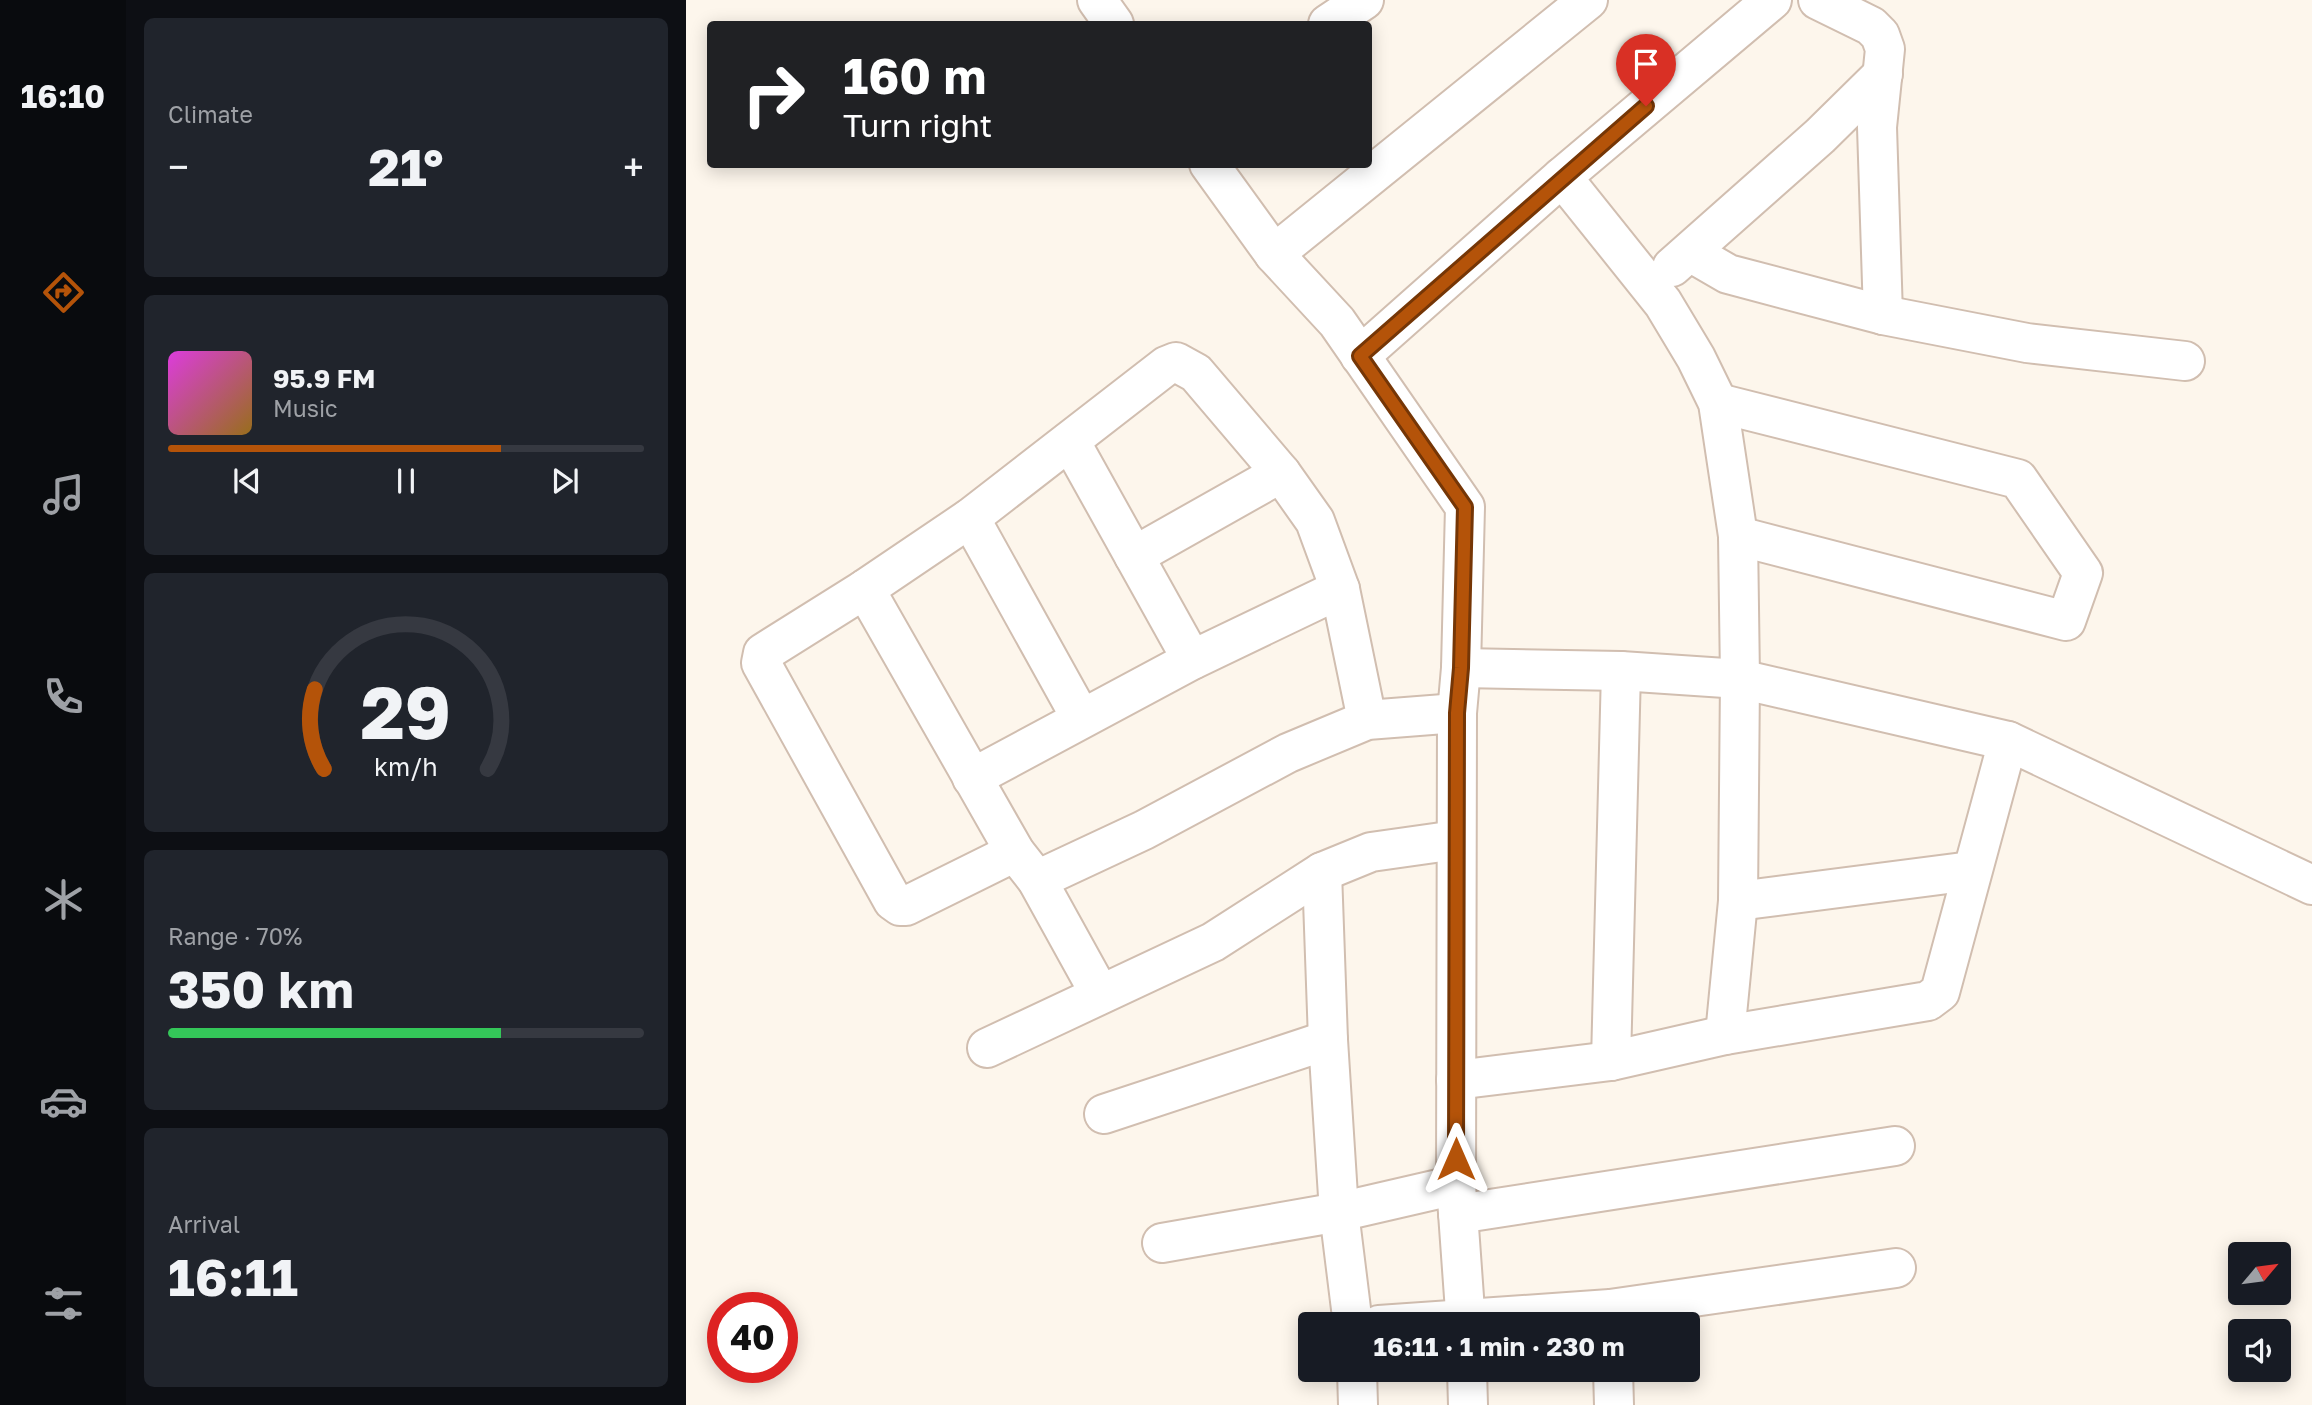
<!DOCTYPE html>
<html lang="en">
<head>
<meta charset="utf-8">
<style>
  :root { --surface:#171b24; --page:#20242c; --text:#f1f3f6; --muted:#9ea1a6; --line:#363941; --accent:#b45309 }
  body { margin:0; font-family:"Golos Text",sans-serif; background:var(--page); color:var(--text); height:100vh; display:flex; flex-direction:column; font-size:26px; white-space:nowrap }
  * { box-sizing:border-box; margin:0 }
  p { font-size:23px; color:var(--muted) }
  .icon { flex:none; width:38px; height:38px; fill:none; stroke:currentColor; stroke-width:2; stroke-linecap:round; stroke-linejoin:round }
  .map { position:relative; flex:1; overflow:hidden }
  .panel { display:flex; flex-direction:column; gap:18px; padding:18px; background:#0d0f14; width:560px }
  .panel>* { flex:none }
  .banner { position:absolute; left:21px; top:21px; width:665px; height:147px; border-radius:7px; box-shadow:0 4px 18px #0003; background:#202124; color:#fff; overflow:hidden }
  .needle { width:46px; rotate:61deg }
  .controls { position:absolute; left:1542px; top:1242px; display:grid; gap:14px }
  .controls a { display:grid; place-items:center; width:63px; height:63px; border-radius:7px; background:var(--surface); box-shadow:0 4px 18px #0003; font-size:35px }
  .speed { position:absolute; left:21px; top:1292px; display:flex; gap:14px; font-size:35px; font-weight:700; text-align:center }
  .speed>* { display:grid; place-content:center; width:91px; height:91px; border-radius:50%; background:var(--surface); box-shadow:0 4px 18px #0003; line-height:1 }
  .speed .limit { border:10px solid #d22; background:#fff; color:#111 }
  .pin { position:absolute; display:grid; place-items:center; width:60px; height:60px; color:#fff; margin:-72px -30px; border-radius:50% 50% 50% 0; rotate:-45deg; box-shadow:0 0 7px #0007 }
  .pin .icon { rotate:45deg }
  .me { position:absolute; width:77px; margin:-38px; rotate:0deg; stroke-linejoin:round; filter:drop-shadow(0 0 5px #0008) }
  .turn { display:flex; align-items:center; gap:24px; height:147px; padding:0 21px; font-size:32px }
  .turn .icon { width:91px; height:91px; stroke-width:2.5 }
  .turn b { display:block; font-size:49px; line-height:60px }
  .big { font-size:52px; font-weight:700; line-height:1.1 }
  .panel .tile { flex:1; display:flex; flex-direction:column; justify-content:center; gap:10px; min-width:0; padding:0 24px; border-radius:10px; background:var(--page) }
  .panel .dial { align-items:center; gap:0 }
  .dial svg { height:182px; overflow:visible; fill:none; stroke:var(--line); stroke-width:7; stroke-linecap:round; text-anchor:middle }
  .dial text { fill:var(--text); stroke:none }
  .song { display:flex; align-items:center; gap:21px }
  .cover { width:84px; height:84px; border-radius:10px; background:linear-gradient(135deg,hsl(300 70% 55%),hsl(40 70% 35%)) }
  .played { height:7px; border-radius:4px; background:linear-gradient(90deg,var(--accent) 70%,var(--line) 70%) }
  .keys { display:flex; justify-content:space-around; direction:ltr }
  .heat { display:flex; justify-content:space-between; align-items:center; font-size:38px; direction:ltr }
  .charge { height:10px; border-radius:5px; background:linear-gradient(90deg,#34c759 70%,var(--line) 0) }
  .trip { position:absolute; left:612px; top:1312px; width:402px; height:70px; border-radius:7px; background:var(--surface); box-shadow:0 4px 18px #0003; font-weight:700; line-height:70px; text-align:center }
  main { display:flex; flex:1; min-height:0 }
  .tab-bar { display:flex; flex-direction:column; width:126px; justify-content:space-around; align-items:center; background:#090b0e; color:var(--muted) }
  .tab-bar .icon { width:49px; height:49px }
  .tab-bar .active { color:var(--accent) }
  .tab-bar b { font-size:32px; color:var(--text) }
  .map>svg:first-child { display:block }
  .lines { fill:none; stroke-linecap:round; stroke-linejoin:round }
  .minor-casing { stroke:#d1beb0; stroke-width:42 }
  .minor { stroke:#fff; stroke-width:38 }
  .route-casing { stroke:#753606; stroke-width:18 }
  .route { stroke:#b45309; stroke-width:12 }
</style>
</head>
<body>
<main>
<nav class="tab-bar">
<b>16:10</b>
<svg class="icon active" aria-label="directions" viewBox="0 0 24 24"><path d="M12 3l9 9-9 9-9-9zM9 14v-3h6M13 9l2 2-2 2"/></svg>
<svg class="icon" aria-label="music" viewBox="0 0 24 24"><path d="M9 18V5l10-2v13"/><circle cx="6" cy="18" r="3"/><circle cx="16" cy="16" r="3"/></svg>
<svg class="icon" aria-label="phone" viewBox="0 0 24 24"><path d="M5 4h4l2 5-3 2q2 4 5 5l2-3 5 2v4C11 20 4 13 5 4z"/></svg>
<svg class="icon" aria-label="climate" viewBox="0 0 24 24"><path d="M12 3v18M4 7l16 10M4 17L20 7"/></svg>
<svg class="icon" aria-label="car" viewBox="0 0 24 24"><path d="M5 17H2v-5l4-1 3-4h7l3 4 3 1v5h-3M9 17h6M6 11h13"/><circle cx="7" cy="17" r="2"/><circle cx="17" cy="17" r="2"/></svg>
<svg class="icon" aria-label="filters" viewBox="0 0 24 24"><path d="M4 7h16M4 17h16"/><circle cx="9" cy="7" r="2"/><circle cx="15" cy="17" r="2"/></svg>
</nav>
<section class="panel">
<div class="tile"><p>Climate</p>
<div class="heat"><a>−</a><b class="big">21°</b><a>+</a></div>
</div>
<div class="tile">
<div class="song"><i class="cover"></i><div><b>95.9 FM</b><p>Music</p></div></div>
<div class="played"></div>
<div class="keys"><svg class="icon" aria-label="previous" viewBox="0 0 24 24"><path d="M18 5L8 12l10 7zM5 5v14"/></svg><svg class="icon" aria-label="pause" viewBox="0 0 24 24"><path d="M8 5v14M16 5v14"/></svg><svg class="icon" aria-label="next" viewBox="0 0 24 24"><path d="M6 5l10 7-10 7zM19 5v14"/></svg></div>
</div>
<div class="tile dial"><svg viewBox="0 0 100 80">
<path d="M14 69A42 42 0 1 1 86 69"/>
<path d="M14 69A42 42 0 0 1 10 34" stroke="#b45309"/>
<text x="50" y="56" font-size="32" font-weight="700">29</text>
<text x="50" y="72" font-size="11">km/h</text>
</svg></div>
<div class="tile"><p>Range · 70%</p><b class="big">350 km</b><div class="charge"></div></div>
<div class="tile"><p>Arrival</p><b class="big">16:11</b></div>
</section>
<div class="map">
<svg width="1626" height="1405" viewBox="0 0 1626 1405">
  <rect width="100%" height="100%" fill="#fdf6ec"/>
  <g class="lines">
    <g class="minor-casing">
      <g id="minor">
        <path d="M411,0L428,24"/>
        <path d="M1132,0L1185,26L1194,35L1199,49L1191,127L1197,315"/>
        <path d="M642,24L678,0"/>
        <path d="M523,164L588,254L651,322L779,507L775,668L771,713L770,1185L780,1325"/>
        <path d="M876,177L977,303L1010,358L1032,403L1052,536L1054,679L1052,901L1039,1035"/>
        <path d="M1004,252L1042,274L1197,315L1341,343L1499,361"/>
        <path d="M588,254L902,0"/>
        <path d="M986,267L1134,136L1197,74"/>
        <path d="M674,356L876,177L1086,0"/>
        <path d="M1032,403L1332,479L1397,573L1380,621L1052,536"/>
        <path d="M384,441L506,660"/>
        <path d="M284,518L395,718"/>
        <path d="M448,556L595,473"/>
        <path d="M179,589L329,852L351,880L414,994"/>
        <path d="M775,668L935,671L1054,679L1322,741L1626,885"/>
        <path d="M286,778L506,660L654,589"/>
        <path d="M329,852L220,906H214L207,901L75,663L77,653L179,589L284,518L480,366L490,362L510,373L595,473L629,521L654,589L681,720"/>
        <path d="M636,872L642,1040L653,1212L667,1325"/>
        <path d="M351,880L458,830L602,753L681,720L771,713"/>
        <path d="M1052,901L1285,871"/>
        <path d="M301,1048L527,942L636,872L685,852L770,840"/>
        <path d="M925,1061L935,671"/>
        <path d="M770,1080L925,1061L1039,1035L1242,1001L1254,992L1322,741"/>
        <path d="M418,1114L642,1040"/>
        <path d="M772,1214L1209,1146"/>
        <path d="M476,1243L653,1212L770,1185"/>
        <path d="M693,1325L924,1309L1210,1268"/>
        <path d="M671,1370L672,1405"/>
        <path d="M781,1370L782,1405"/>
        <path d="M927,1370L928,1405"/>
      </g>
    </g>
    <use href="#minor" class="minor"/>
  </g>
  <g class="lines">
    <g class="route-casing">
      <path id="route" d="M770,1159L771,713L775,668L779,507L674,356L960,106"/>
    </g>
    <use href="#route" class="route"/>
  </g>
</svg>
<div class="controls">
<a><svg class="needle" viewBox="-14 -14 28 28"><path d="M0-13l5 13h-10z" fill="#e53935"/><path d="M0 13l5-13h-10z" fill="#9ea1a6"/></svg></a>
<a><svg class="icon" aria-label="sound" viewBox="0 0 24 24"><path d="M4 9h4l5-4v14l-5-4H4zM17 9q2 3 0 6"/></svg></a>
</div>
<div class="speed"><div class="limit">40</div></div>
<div class="pin" style="left:960px;top:106px;background:#d93025"><svg class="icon" aria-label="arrive" viewBox="0 0 24 24"><path d="M6 21V4h12l-3 4 3 4H6"/></svg></div>
<svg class="me" style="left:770px;top:1159px" viewBox="-20 -20 40 40"><path d="M0-17L14 15 0 8-14 15z" fill="#b45309" stroke="#fff" stroke-width="4"/></svg>
<div class="trip">16:11 · 1 min · 230 m</div>
<div class="banner">
<div class="turn"><svg class="icon" aria-label="right" viewBox="0 0 24 24"><path d="M7 20v-9h11M14 6l5 5-5 5"/></svg><div><b>160 m</b>Turn right</div></div>
</div>
</div>
</main>
</body>
</html>
